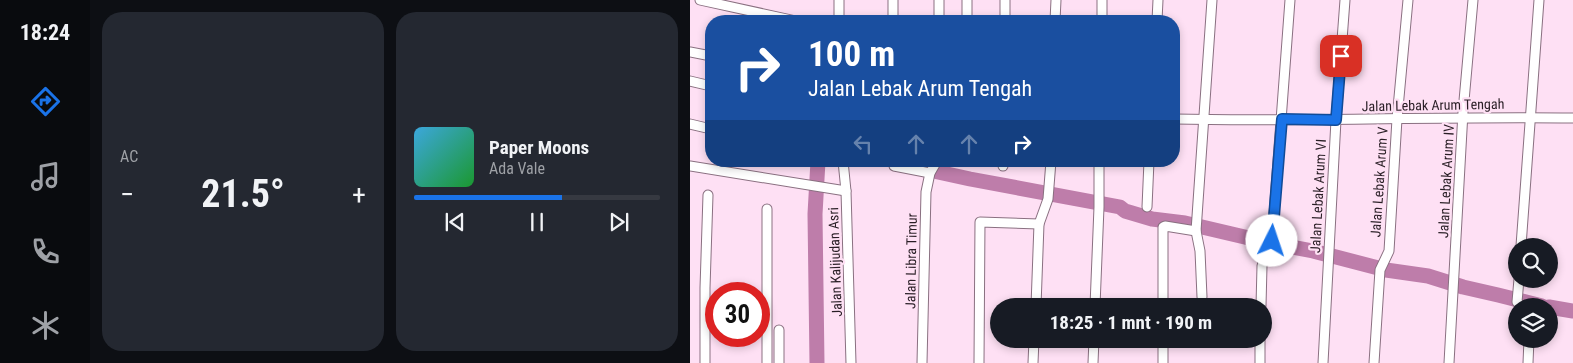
<!DOCTYPE html>
<html lang="id">
<head>
<meta charset="utf-8">
<style>
  :root { --surface:#171b24; --page:#242831; --text:#f1f3f6; --muted:#9ea1a6; --line:#363941; --accent:#1a73e8 }
  body { margin:0; font-family:"Roboto Condensed",sans-serif; background:var(--page); color:var(--text); height:100vh; display:flex; flex-direction:column; font-size:19px; white-space:nowrap }
  * { box-sizing:border-box; margin:0 }
  p { font-size:16px; color:var(--muted) }
  .icon { flex:none; width:28px; height:28px; fill:none; stroke:currentColor; stroke-width:2; stroke-linecap:round; stroke-linejoin:round }
  .map { position:relative; flex:1; overflow:hidden }
  .panel { display:flex; flex-direction:column; gap:12px; padding:12px; background:#0d0f14; width:600px }
  .panel>* { flex:none }
  .hud { position:absolute; left:15px; top:15px; width:475px; height:152px; border-radius:20px; box-shadow:0 2px 8px #0003; background:#1a4fa0; color:#fff; overflow:hidden }
  .fabs { position:absolute; left:818px; top:238px; display:grid; gap:10px }
  .fabs a { display:grid; place-items:center; width:50px; height:50px; border-radius:50%; background:var(--surface); box-shadow:0 2px 8px #0003; font-size:25px }
  .speed { position:absolute; left:15px; top:282px; display:flex; gap:10px; font-size:25px; font-weight:700; text-align:center }
  .speed>* { display:grid; place-content:center; width:65px; height:65px; border-radius:50%; background:var(--surface); box-shadow:0 2px 8px #0003; line-height:1 }
  .speed .limit { border:8px solid #d22; background:#fff; color:#111 }
  .pin { position:absolute; display:grid; place-items:center; width:42px; height:42px; color:#fff; margin:-21px; border-radius:10px; box-shadow:0 2px 8px #0006 }
  .me { position:absolute; width:55px; margin:-28px; rotate:4deg; stroke-linejoin:round; filter:drop-shadow(0 0 4px #0008) }
  .turn { display:flex; align-items:center; gap:18px; height:105px; padding:0 20px; font-size:22px }
  .turn .icon { width:65px; height:65px; stroke-width:2.5 }
  .turn b { display:block; font-size:35px; line-height:42px }
  .lanes { display:flex; align-items:center; height:48px; padding:0 20px; background:#0003; justify-content:center; gap:25px; direction:ltr }
  .lanes .off { opacity:.35 }
  .big { font-size:38px; font-weight:700; line-height:1.1 }
  .panel .widget { flex:1; display:flex; flex-direction:column; justify-content:center; gap:8px; min-width:0; padding:0 18px; border-radius:20px; background:var(--page) }
  .song { display:flex; align-items:center; gap:15px }
  .cover { width:60px; height:60px; border-radius:8px; background:linear-gradient(135deg,hsl(200 70% 55%),hsl(130 70% 35%)) }
  .played { height:5px; border-radius:2px; background:linear-gradient(90deg,var(--accent) 60%,var(--line) 60%) }
  .keys { display:flex; justify-content:space-around; direction:ltr }
  .heat { display:flex; justify-content:space-between; align-items:center; font-size:28px; direction:ltr }
  .panel .tiles { flex:1; display:grid; gap:12px; grid-template-columns:repeat(2,1fr) }
  .trip { position:absolute; left:300px; top:298px; width:282px; height:50px; border-radius:25px; background:var(--surface); box-shadow:0 2px 8px #0003; font-weight:700; line-height:50px; text-align:center }
  main { display:flex; flex:1; min-height:0 }
  .menu { display:flex; flex-direction:column; width:90px; justify-content:space-around; align-items:center; background:#090b0e; color:var(--muted) }
  .menu .icon { width:35px; height:35px }
  .menu .selected { color:var(--accent) }
  .menu b { font-size:22px; color:var(--text) }
  .map>svg:first-child { display:block }
  .lines { fill:none; stroke-linecap:round; stroke-linejoin:round }
  .river { stroke:#be7daa; stroke-width:15 }
  .street-casing { stroke:#8a7081; stroke-width:11 }
  .street { stroke:#fff; stroke-width:9 }
  .route-casing { stroke:#114b97; stroke-width:12 }
  .route { stroke:#1a73e8; stroke-width:9 }
  .labels { text-anchor:middle; dominant-baseline:central; stroke-width:4.5; stroke-linejoin:round; paint-order:stroke }
  .street-label { font-size:14px; fill:#291e25; stroke:#fee0f4 }
</style>
</head>
<body>
<main>
<nav class="menu">
<b>18:24</b>
<svg class="icon selected" aria-label="directions" viewBox="0 0 24 24"><path d="M12 3l9 9-9 9-9-9zM9 14v-3h6M13 9l2 2-2 2"/></svg>
<svg class="icon" aria-label="music" viewBox="0 0 24 24"><path d="M9 18V5l10-2v13"/><circle cx="6" cy="18" r="3"/><circle cx="16" cy="16" r="3"/></svg>
<svg class="icon" aria-label="phone" viewBox="0 0 24 24"><path d="M5 4h4l2 5-3 2q2 4 5 5l2-3 5 2v4C11 20 4 13 5 4z"/></svg>
<svg class="icon" aria-label="climate" viewBox="0 0 24 24"><path d="M12 3v18M4 7l16 10M4 17L20 7"/></svg>
</nav>
<section class="panel">
<div class="tiles">
<div class="widget"><p>AC</p>
<div class="heat"><a>−</a><b class="big">21.5°</b><a>+</a></div>
</div>
<div class="widget">
<div class="song"><i class="cover"></i><div><b>Paper Moons</b><p>Ada Vale</p></div></div>
<div class="played"></div>
<div class="keys"><svg class="icon" aria-label="previous" viewBox="0 0 24 24"><path d="M18 5L8 12l10 7zM5 5v14"/></svg><svg class="icon" aria-label="pause" viewBox="0 0 24 24"><path d="M8 5v14M16 5v14"/></svg><svg class="icon" aria-label="next" viewBox="0 0 24 24"><path d="M6 5l10 7-10 7zM19 5v14"/></svg></div>
</div>
</div>
</section>
<div class="map">
<svg width="883" height="363" viewBox="0 0 883 363">
  <rect width="100%" height="100%" fill="#fee0f4"/>
  <g class="lines">
    <g class="river">
      <path d="M205,161L210,163L230,165L248,172L280,179L430,207L435,211L462,219L495,223L576,242L623,251L696,270L738,276L773,287L808,295L852,306"/>
      <path d="M859,307L883,311"/>
      <path d="M127,363L125,214L128,161"/>
    </g>
    <g class="street-casing">
      <g id="street">
        <path d="M10,0L106,21"/>
        <path d="M149,0V21"/>
        <path d="M203,0V21"/>
        <path d="M249,0V21"/>
        <path d="M277,21V0"/>
        <path d="M315,21V0"/>
        <path d="M365,21L366,0"/>
        <path d="M412,21V0"/>
        <path d="M467,21L468,0"/>
        <path d="M0,52L21,56"/>
        <path d="M0,81L21,86"/>
        <path d="M484,119C617,122 750,116 883,118"/>
        <path d="M0,124L21,129"/>
        <path d="M153,161L156,191L161,363"/>
        <path d="M203,161L204,166L240,173"/>
        <path d="M313,161V166"/>
        <path d="M0,166L156,191"/>
        <path d="M457,207L459,161"/>
        <path d="M831,246L849,0"/>
        <path d="M829,279L827,302L831,306"/>
        <path d="M512,297L510,251L506,231L522,0"/>
        <path d="M346,306L349,224L358,199L361,161"/>
        <path d="M405,306L409,207V161"/>
        <path d="M473,306V227L475,226L506,231"/>
        <path d="M571,306L572,266L574,258L582,241L600,0"/>
        <path d="M89,330V363"/>
        <path d="M15,363V288L18,195"/>
        <path d="M77,363V209"/>
        <path d="M232,363L236,192L240,173L247,161"/>
        <path d="M289,363L290,222L349,224"/>
        <path d="M343,363L344,339"/>
        <path d="M403,363L404,339"/>
        <path d="M473,363V339"/>
        <path d="M570,363V339"/>
        <path d="M633,363L646,120L655,0"/>
        <path d="M684,363L690,270L699,251L707,119L718,0"/>
        <path d="M759,363L773,112L783,0"/>
        <path d="M838,363L839,339"/>
      </g>
    </g>
    <use href="#street" class="street"/>
  </g>
  <g class="lines">
    <g class="route-casing">
      <path id="route" d="M582,241L592,119L646,120L651,56"/>
    </g>
    <use href="#route" class="route"/>
  </g>
  <g class="labels">
    <g class="street-label">
      <text transform="translate(743 105) rotate(-1)">Jalan Lebak Arum Tengah</text>
      <text transform="translate(756 181) rotate(-87)">Jalan Lebak Arum IV</text>
      <text transform="translate(689 182) rotate(-86)">Jalan Lebak Arum V</text>
      <text transform="translate(628 196) rotate(-87)">Jalan Lebak Arum VI</text>
      <text transform="translate(221 261) rotate(-89)">Jalan Libra Timur</text>
      <text transform="translate(145 262) rotate(-92)">Jalan Kalijudan Asri</text>
    </g>
  </g>
</svg>
<div class="fabs">
<a><svg class="icon" aria-label="search" viewBox="0 0 24 24"><circle cx="10" cy="10" r="6"/><path d="M15 15l6 6"/></svg></a>
<a><svg class="icon" aria-label="layers" viewBox="0 0 24 24"><path d="M12 4l9 5-9 5-9-5zM3 14l9 5 9-5"/></svg></a>
</div>
<div class="speed"><div class="limit">30</div></div>
<div class="pin" style="left:651px;top:56px;background:#d93025"><svg class="icon" aria-label="arrive" viewBox="0 0 24 24"><path d="M6 21V4h12l-3 4 3 4H6"/></svg></div>
<svg class="me" style="left:582px;top:241px" viewBox="-20 -20 40 40"><circle r="19" fill="#fff"/><path d="M0-13L10 11 0 6-10 11z" fill="#1a73e8"/></svg>
<div class="trip">18:25 · 1 mnt · 190 m</div>
<div class="hud">
<div class="turn"><svg class="icon" aria-label="right" viewBox="0 0 24 24"><path d="M7 20v-9h11M14 6l5 5-5 5"/></svg><div><b>100 m</b>Jalan Lebak Arum Tengah</div></div>
<div class="lanes"><svg class="icon off" aria-label="left" viewBox="0 0 24 24"><path d="M17 20v-9H6M10 6l-5 5 5 5"/></svg><svg class="icon off" aria-label="ahead" viewBox="0 0 24 24"><path d="M12 20V5M6 11l6-6 6 6"/></svg><svg class="icon off" aria-label="ahead" viewBox="0 0 24 24"><path d="M12 20V5M6 11l6-6 6 6"/></svg><svg class="icon" aria-label="right" viewBox="0 0 24 24"><path d="M7 20v-9h11M14 6l5 5-5 5"/></svg></div>
</div>
</div>
</main>
</body>
</html>
